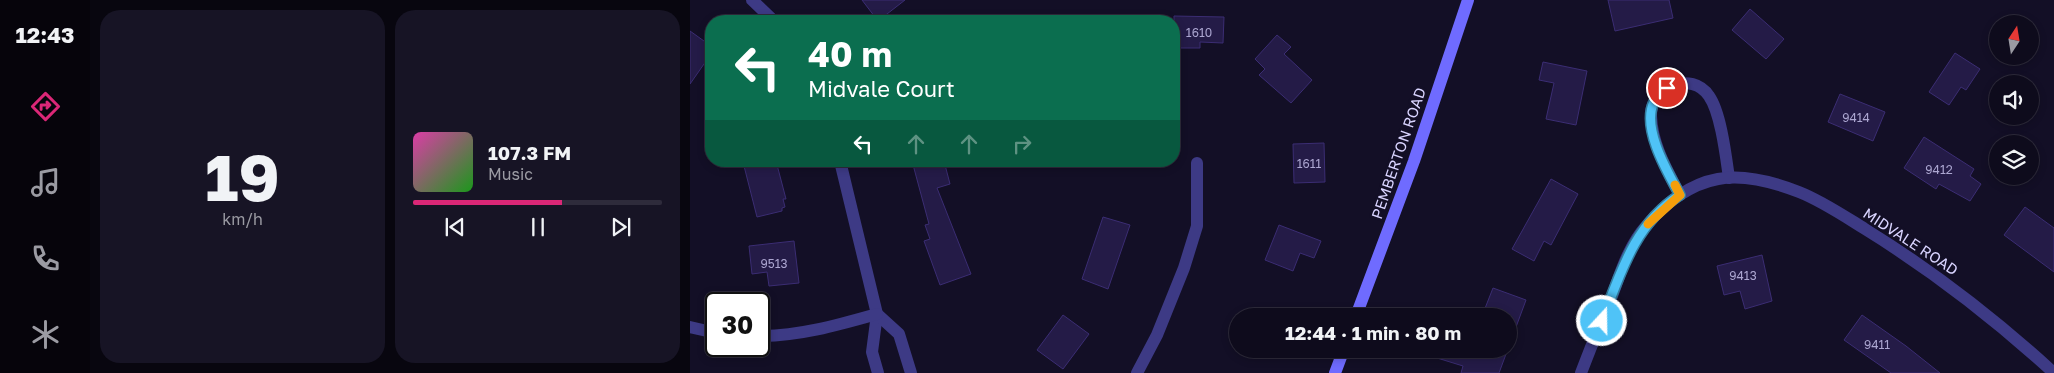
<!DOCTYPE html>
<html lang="en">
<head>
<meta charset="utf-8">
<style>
  :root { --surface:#0e0b1c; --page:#171425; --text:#f1f3f6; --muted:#9b9ba3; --line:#2e2b3b; --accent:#db2777 }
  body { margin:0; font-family:"Golos Text",sans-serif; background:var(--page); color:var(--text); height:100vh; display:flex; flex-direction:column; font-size:19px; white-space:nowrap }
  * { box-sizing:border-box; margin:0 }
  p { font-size:16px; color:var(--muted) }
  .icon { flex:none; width:28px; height:28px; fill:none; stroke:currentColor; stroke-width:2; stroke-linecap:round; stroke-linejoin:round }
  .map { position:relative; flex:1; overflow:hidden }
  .sheet { display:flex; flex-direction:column; gap:10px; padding:10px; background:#08060f; width:600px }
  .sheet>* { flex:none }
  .top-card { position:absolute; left:15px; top:15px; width:475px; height:152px; border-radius:20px; box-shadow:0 2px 8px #0003,0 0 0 1px var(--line); background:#0b6e4f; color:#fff; overflow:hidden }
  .needle { width:32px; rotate:12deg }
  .fabs { position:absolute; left:1299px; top:15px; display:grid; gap:10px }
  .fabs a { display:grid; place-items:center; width:50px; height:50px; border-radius:50%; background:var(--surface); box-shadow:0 2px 8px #0003,0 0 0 1px var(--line); font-size:25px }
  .speed { position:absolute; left:15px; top:292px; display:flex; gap:10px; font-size:25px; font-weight:700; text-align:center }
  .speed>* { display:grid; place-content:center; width:65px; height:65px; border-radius:50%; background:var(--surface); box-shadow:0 2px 8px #0003,0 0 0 1px var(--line); line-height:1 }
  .speed .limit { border:2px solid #111; border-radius:8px; background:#fff; color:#111 }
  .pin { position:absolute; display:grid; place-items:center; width:42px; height:42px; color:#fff; margin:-21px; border:2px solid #fff; border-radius:50%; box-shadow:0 1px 5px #0007 }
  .me { position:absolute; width:55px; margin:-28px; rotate:21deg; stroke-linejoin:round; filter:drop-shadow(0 0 4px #0008) }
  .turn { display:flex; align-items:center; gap:18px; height:105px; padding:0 20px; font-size:22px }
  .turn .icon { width:65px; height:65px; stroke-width:2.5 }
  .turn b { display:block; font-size:35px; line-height:42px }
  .lanes { display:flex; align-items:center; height:48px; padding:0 20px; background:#0003; justify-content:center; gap:25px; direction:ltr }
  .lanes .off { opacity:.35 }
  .sheet .card { flex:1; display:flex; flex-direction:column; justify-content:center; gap:8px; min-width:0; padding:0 18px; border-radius:20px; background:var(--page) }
  .sheet .dial { align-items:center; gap:0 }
  .dial b { font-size:65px; line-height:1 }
  .song { display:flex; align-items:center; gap:15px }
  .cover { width:60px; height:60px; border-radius:8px; background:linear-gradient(135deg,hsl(320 70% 55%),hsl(120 70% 35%)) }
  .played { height:5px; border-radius:2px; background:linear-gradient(90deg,var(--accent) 60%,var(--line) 60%) }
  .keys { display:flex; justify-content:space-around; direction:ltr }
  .sheet .tiles { flex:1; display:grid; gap:10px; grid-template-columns:repeat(2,1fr) }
  .trip { position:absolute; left:539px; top:308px; width:288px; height:50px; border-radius:25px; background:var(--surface); box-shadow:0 2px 8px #0003,0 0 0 1px var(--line); font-weight:700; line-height:50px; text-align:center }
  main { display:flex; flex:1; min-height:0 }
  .menu { display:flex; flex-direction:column; width:90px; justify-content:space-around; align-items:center; background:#06040b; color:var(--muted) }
  .menu .icon { width:35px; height:35px }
  .menu .active { color:var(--accent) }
  .menu b { font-size:22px; color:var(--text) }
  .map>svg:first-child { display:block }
  .building { fill:#241b47; stroke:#3b2d73 }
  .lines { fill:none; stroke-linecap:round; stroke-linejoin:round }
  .street { stroke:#3d3a85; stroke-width:12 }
  .secondary { stroke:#6f6bff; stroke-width:12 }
  .route-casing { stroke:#337fa1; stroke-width:12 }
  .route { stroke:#4fc3f7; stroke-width:9 }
  .slow { stroke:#f59e0b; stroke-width:9 }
  .labels { text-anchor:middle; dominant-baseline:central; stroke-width:5; stroke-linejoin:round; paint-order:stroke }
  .number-label { font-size:12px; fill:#aca6d1 }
  .street-label { font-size:15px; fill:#d9d4ff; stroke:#130f26 }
</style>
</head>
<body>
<main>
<nav class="menu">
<b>12:43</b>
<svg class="icon active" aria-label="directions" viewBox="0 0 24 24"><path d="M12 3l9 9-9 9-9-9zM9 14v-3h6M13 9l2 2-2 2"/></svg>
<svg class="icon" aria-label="music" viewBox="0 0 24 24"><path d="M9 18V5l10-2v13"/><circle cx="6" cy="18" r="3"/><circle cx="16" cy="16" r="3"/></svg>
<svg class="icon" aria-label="phone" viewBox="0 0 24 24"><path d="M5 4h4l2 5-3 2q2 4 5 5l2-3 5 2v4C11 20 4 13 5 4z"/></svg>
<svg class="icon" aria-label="climate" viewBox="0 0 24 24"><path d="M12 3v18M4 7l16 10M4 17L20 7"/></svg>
</nav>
<section class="sheet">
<div class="tiles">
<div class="card dial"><b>19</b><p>km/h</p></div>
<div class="card">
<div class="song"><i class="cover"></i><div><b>107.3 FM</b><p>Music</p></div></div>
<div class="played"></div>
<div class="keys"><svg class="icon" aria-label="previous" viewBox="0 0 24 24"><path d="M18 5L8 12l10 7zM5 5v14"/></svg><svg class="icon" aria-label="pause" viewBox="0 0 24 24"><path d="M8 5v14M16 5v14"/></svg><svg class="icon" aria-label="next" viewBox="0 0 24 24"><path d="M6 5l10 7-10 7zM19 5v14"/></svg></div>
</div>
</div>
</section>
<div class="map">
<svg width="1364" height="373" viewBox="0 0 1364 373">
  <rect width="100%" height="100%" fill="#130f26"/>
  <g class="building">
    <path d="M172,0H215L188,21Z"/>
    <path d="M918,0H979L983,18L925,31Z"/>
    <path d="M1060,9L1094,39L1076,59L1042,30Z"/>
    <path d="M484,16L534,17L533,43L510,42V48H484Z"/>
    <path d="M0,31L21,46V54L0,84Z"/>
    <path d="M587,35L601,47L594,54L622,80L601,103L569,75L575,69L565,59Z"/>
    <path d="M1265,53L1290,69L1276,90L1271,87L1259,105L1239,92Z"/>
    <path d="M853,62L897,71L886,125L856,119L864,83L849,80Z"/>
    <path d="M1150,94L1195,112L1183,141L1138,122Z"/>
    <path d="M1234,137L1284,169L1280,176L1291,184L1280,201L1249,184L1246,189L1214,168Z"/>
    <path d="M634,143L635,182L604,183L603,144Z"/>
    <path d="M72,161H86L96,199H93L95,207L92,208V211L67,217L54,166Z"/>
    <path d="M222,161H254L260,184L247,188L281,274L250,285L234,241L240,239L235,225L239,224Z"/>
    <path d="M861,179L888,194L861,245L854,241L844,261L822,249Z"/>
    <path d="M1335,207L1364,228V272L1314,235Z"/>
    <path d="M413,217L440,225L418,289L392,279Z"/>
    <path d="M589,225L631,241L624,258L610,253L603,271L575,260Z"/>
    <path d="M104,241L109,283L79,286L77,272L62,274L59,246Z"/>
    <path d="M1072,255L1082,301L1055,309L1050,291L1034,295L1027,266Z"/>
    <path d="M803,288L836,300L809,373H771L773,366L731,353L732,349H818V316H792Z"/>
    <path d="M373,315L399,334L373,369L347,350Z"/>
    <path d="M1172,315L1216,346L1250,373H1201L1154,340Z"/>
  </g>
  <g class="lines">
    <g class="street">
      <path d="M62,0L84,21"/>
      <path d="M150,161L187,314L182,352L188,373"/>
      <path d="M990,195C977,170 962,145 961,116C960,87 1002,70 1019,96C1031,113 1036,157 1039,178"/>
      <path d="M187,314L209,334L221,373"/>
      <path d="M0,327L26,333"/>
      <path d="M69,336C110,336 148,325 187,314"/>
      <path d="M447,373L467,335L494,268L507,226V163"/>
      <path d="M891,373C901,347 911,321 922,296C931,271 939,245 957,225C975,203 1000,184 1028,179C1054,174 1086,183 1109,192C1132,201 1154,216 1175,229C1243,271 1305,319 1364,373"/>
    </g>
    <g class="secondary">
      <path d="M666,316L724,161L778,0"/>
      <path d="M645,373L654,349"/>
    </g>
  </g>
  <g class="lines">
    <g class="route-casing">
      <path id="route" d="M912,321C930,274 945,223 990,195C978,173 951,128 964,102C967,96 972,92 977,88"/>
    </g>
    <use href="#route" class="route"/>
    <path class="slow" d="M958,224L990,195L985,185"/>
  </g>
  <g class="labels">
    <g class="number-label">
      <text x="509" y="32">1610</text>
      <text x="1166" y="117">9414</text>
      <text x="619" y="163">1611</text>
      <text x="1249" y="169">9412</text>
      <text x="84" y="263">9513</text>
      <text x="1053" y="275">9413</text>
      <text x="1187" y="344">9411</text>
    </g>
    <g class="street-label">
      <text transform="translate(708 153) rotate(-71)">PEMBERTON ROAD</text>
      <text transform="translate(1221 241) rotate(33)">MIDVALE ROAD</text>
    </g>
  </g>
</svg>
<div class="fabs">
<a><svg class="needle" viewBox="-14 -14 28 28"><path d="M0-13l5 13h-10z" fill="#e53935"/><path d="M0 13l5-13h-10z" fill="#9b9ba3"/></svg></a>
<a><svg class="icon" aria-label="sound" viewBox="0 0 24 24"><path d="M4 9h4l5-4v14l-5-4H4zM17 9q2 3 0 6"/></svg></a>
<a><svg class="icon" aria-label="layers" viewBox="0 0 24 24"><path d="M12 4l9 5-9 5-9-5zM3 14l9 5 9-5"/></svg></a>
</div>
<div class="speed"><div class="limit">30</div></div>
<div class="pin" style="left:977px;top:88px;background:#d93025"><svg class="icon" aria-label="arrive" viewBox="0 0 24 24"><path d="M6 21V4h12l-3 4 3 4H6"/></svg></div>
<svg class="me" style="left:912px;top:321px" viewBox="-20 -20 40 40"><circle r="17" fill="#4fc3f7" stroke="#fff" stroke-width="3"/><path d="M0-11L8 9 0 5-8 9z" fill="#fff"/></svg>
<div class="trip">12:44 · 1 min · 80 m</div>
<div class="top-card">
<div class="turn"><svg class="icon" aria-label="left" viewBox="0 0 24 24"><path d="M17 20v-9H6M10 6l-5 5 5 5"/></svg><div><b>40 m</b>Midvale Court</div></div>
<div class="lanes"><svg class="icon" aria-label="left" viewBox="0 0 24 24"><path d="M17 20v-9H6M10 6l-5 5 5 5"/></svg><svg class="icon off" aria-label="ahead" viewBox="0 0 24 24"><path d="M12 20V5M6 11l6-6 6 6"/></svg><svg class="icon off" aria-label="ahead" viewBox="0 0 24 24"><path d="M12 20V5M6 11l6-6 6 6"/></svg><svg class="icon off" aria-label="right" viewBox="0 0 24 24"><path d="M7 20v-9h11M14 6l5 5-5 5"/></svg></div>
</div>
</div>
</main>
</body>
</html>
